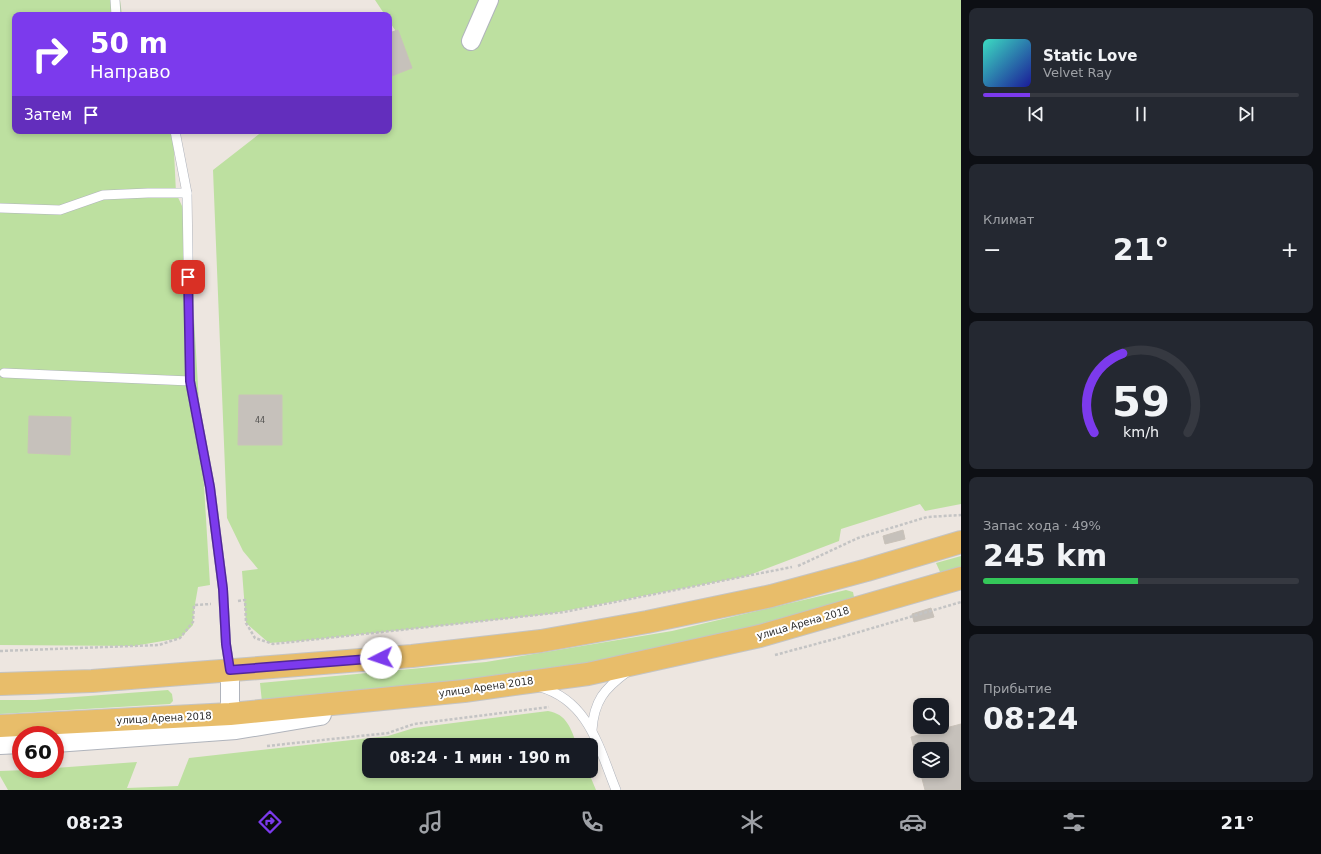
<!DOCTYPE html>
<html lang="ru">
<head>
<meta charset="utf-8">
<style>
  :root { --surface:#171b24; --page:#242831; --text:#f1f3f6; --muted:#9ea1a6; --line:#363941; --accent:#7c3aed }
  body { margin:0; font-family:"DejaVu Sans",sans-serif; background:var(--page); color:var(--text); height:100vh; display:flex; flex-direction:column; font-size:15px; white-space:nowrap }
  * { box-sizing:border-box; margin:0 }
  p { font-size:13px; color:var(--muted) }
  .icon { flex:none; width:22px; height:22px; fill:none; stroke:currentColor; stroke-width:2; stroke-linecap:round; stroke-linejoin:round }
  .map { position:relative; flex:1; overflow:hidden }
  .details { display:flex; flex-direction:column; gap:8px; padding:8px; background:#0d0f14; width:360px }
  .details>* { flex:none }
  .hud { position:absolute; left:12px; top:12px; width:380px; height:122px; border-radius:8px; box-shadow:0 2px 6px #0003; background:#7c3aed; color:#fff; overflow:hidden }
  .fabs { position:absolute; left:913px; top:698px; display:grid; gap:8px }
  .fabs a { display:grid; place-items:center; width:36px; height:36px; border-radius:8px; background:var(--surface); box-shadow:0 2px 6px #0003; font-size:20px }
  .speed { position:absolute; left:12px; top:726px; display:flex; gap:8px; font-size:20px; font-weight:700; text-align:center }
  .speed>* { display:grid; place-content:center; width:52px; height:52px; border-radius:50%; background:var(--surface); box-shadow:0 2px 6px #0003; line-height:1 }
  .speed .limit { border:6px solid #d22; background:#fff; color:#111 }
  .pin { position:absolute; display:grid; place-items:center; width:34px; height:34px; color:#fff; margin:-17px; border-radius:8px; box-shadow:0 2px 6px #0006 }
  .me { position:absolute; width:44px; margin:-22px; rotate:266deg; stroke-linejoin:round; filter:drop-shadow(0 0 3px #0008) }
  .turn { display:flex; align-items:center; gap:14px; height:84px; padding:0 12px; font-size:18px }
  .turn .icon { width:52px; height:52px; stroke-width:2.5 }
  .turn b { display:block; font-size:28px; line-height:34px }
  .then { display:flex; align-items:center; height:38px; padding:0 12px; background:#0003; gap:8px; font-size:15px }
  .big { font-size:30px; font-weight:800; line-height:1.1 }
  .details .card { flex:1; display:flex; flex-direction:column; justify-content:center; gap:6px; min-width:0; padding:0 14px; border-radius:8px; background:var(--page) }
  .details .dial { align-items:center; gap:0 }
  .dial svg { height:104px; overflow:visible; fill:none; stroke:var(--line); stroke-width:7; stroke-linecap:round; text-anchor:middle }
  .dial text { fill:var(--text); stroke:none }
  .song { display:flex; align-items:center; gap:12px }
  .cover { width:48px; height:48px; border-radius:6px; background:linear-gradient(135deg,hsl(170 70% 55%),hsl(240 70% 35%)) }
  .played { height:4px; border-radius:2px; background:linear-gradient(90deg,var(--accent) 15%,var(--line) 15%) }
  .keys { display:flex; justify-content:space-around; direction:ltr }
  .heat { display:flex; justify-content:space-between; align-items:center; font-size:22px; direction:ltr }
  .charge { height:6px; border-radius:3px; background:linear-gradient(90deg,#34c759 49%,var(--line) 0) }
  .trip { position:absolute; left:362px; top:738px; width:236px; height:40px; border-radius:8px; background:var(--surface); box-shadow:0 2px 6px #0003; font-weight:800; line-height:40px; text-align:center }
  .tab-bar { display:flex; height:64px; justify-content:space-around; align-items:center; background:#090b0e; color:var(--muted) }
  .tab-bar .icon { width:28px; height:28px }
  .tab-bar .on { color:var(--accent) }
  .tab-bar b { font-size:18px; color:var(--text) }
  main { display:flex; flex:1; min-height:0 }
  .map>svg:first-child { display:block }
  .green { fill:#bde0a0 }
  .building { fill:#c6c1bb; stroke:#c9c2b9; fill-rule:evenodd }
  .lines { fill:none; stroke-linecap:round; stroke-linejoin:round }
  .lane-casing { stroke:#b0b4bc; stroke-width:10 }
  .street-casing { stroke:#b0b4bc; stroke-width:20 }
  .secondary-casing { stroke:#b0b4bc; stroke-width:24 }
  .primary-casing { stroke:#c4c4c4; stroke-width:24 }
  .path { stroke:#c4c4c4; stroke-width:2.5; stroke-dasharray:3 2; stroke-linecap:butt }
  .lane { stroke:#fff; stroke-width:9 }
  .street { stroke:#fff; stroke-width:18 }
  .secondary { stroke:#fff; stroke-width:22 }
  .primary { stroke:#e8bd6a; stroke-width:22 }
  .route-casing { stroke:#51269a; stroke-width:10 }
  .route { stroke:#7c3aed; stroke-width:7 }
  .labels { text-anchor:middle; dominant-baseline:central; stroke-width:4; stroke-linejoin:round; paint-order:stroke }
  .number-label { font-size:8px; fill:#535250 }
  .street-label { font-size:10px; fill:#2d2d2d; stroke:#fff }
</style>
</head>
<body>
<main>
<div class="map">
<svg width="961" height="790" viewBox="0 0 961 790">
  <rect width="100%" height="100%" fill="#ede6e0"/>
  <g class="green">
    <path d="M0,0H120L122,15H15V131H173L176,193L188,219L210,585L198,587C196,600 193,612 193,625L180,638L134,646L0,645Z"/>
    <path d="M375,0H961V504L925,511L920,504L841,529L839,541L747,576L549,614L300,641L269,643L246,623L242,571L258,569L243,551L227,518L213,170L263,131H389V49L395,30L389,21V15H385Z"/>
    <path d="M961,556V569L941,574L936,563Z"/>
    <path d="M846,590L853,592L855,602L665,652L468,681L262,702L260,683L486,662L672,631Z"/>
    <path d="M168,690L172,694L173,701L170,704L0,714V700H35Z"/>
    <path d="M548,711C567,714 571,729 577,745H369V771H588L596,790H8L0,776V771L55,769V768L137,762L127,788L178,786L189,758L388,736L414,728Z"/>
  </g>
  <g class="building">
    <path d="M398,30L412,68L389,77V33Z"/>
    <path d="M239,395H282V445H238Z"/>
    <path d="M29,416L71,417L70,455L28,453Z"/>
    <path d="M903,530L905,539L885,544L883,536Z"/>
    <path d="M931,608L934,617L914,622L912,614Z"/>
    <path d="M961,724V790H925L911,737ZM920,749H942V771H920Z"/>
  </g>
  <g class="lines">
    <g class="lane-casing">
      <g id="lane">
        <path d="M115,0L116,15"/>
        <path d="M175,131L187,193"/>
        <path d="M0,208L60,210L103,195L148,193H187L190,381L210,487L223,589L226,644L230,670"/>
        <path d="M4,373L190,381"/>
        <path d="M540,687C589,701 599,748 616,790"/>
        <path d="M592,730C594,701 604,689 627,672"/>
      </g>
    </g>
    <g class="street-casing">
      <g id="street">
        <path d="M471,41L489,0"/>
        <path d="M230,714V670"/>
      </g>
    </g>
    <g class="secondary-casing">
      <g id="secondary">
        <path d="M55,741L236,728L320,714"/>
        <path d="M0,743L21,742"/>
      </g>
    </g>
    <g class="primary-casing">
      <g id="primary">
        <path d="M0,684L92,681L412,656L541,641L647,622L771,596L867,570L961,542"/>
        <path d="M0,726L230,714L464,691L588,674L760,636L961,578"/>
      </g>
    </g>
    <g class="path">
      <path d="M798,566L858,538L927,517L961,515"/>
      <path d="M238,601L245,600L246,623L255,638L273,644L564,612L792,567"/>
      <path d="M0,651L159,645L180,638L193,622L194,605L211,604"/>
      <path d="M775,655L842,637L961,602"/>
      <path d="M267,746L388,733L414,724L549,707"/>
    </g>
    <use href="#lane" class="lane"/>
    <use href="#street" class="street"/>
    <use href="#secondary" class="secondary"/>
    <use href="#primary" class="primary"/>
  </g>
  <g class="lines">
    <g class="route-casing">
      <path id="route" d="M188,277L190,381L210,487L223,589L226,644L230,670L381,658"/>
    </g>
    <use href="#route" class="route"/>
  </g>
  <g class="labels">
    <g class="number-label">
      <text x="260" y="420">44</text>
    </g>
    <g class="street-label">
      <text transform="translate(803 623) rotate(-16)">улица Арена 2018</text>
      <text transform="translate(486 687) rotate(-8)">улица Арена 2018</text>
      <text transform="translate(164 718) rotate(-3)">улица Арена 2018</text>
    </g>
  </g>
</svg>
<div class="fabs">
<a><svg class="icon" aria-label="search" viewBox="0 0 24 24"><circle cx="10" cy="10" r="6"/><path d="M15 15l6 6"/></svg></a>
<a><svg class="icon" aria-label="layers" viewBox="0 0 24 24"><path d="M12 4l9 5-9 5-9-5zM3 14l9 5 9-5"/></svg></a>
</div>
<div class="speed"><div class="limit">60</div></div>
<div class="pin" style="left:188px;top:277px;background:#d93025"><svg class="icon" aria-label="arrive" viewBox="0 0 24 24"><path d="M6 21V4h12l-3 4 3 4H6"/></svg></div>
<svg class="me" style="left:381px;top:658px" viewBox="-20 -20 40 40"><circle r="19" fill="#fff"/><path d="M0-13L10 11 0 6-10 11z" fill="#7c3aed"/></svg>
<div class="trip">08:24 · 1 мин · 190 m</div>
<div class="hud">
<div class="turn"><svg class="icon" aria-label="right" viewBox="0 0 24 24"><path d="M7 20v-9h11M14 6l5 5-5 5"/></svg><div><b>50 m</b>Направо</div></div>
<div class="then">Затем<svg class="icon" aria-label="arrive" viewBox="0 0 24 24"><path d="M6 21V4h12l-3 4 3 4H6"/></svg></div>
</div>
</div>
<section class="details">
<div class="card">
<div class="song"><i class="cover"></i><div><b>Static Love</b><p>Velvet Ray</p></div></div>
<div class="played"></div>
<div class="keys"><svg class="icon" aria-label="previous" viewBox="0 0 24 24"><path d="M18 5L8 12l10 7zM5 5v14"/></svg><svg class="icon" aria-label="pause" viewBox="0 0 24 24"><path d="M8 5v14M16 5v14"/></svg><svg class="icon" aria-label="next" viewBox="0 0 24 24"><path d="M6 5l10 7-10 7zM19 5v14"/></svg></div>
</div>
<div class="card"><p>Климат</p>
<div class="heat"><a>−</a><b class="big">21°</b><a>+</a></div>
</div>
<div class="card dial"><svg viewBox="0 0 100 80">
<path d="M14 69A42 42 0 1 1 86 69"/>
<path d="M14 69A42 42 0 0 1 36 8" stroke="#7c3aed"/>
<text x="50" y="56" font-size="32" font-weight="700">59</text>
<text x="50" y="72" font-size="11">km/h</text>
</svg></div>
<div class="card"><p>Запас хода · 49%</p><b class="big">245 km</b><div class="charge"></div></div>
<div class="card"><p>Прибытие</p><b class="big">08:24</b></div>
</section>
</main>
<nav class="tab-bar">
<b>08:23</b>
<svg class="icon on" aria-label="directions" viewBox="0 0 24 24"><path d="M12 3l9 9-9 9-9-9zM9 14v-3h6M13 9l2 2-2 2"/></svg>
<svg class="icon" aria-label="music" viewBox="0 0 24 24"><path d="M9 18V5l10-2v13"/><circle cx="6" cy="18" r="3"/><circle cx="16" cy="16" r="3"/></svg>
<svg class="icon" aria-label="phone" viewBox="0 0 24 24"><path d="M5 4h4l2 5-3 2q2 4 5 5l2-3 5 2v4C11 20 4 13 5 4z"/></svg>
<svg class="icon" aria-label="climate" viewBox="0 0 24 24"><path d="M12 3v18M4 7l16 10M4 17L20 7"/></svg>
<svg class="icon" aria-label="car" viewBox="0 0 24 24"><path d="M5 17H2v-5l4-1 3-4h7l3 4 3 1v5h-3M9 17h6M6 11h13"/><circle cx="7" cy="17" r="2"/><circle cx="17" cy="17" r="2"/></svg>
<svg class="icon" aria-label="filters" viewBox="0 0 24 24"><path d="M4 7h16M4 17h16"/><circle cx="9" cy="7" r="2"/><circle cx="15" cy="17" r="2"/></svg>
<b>21°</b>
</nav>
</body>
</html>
